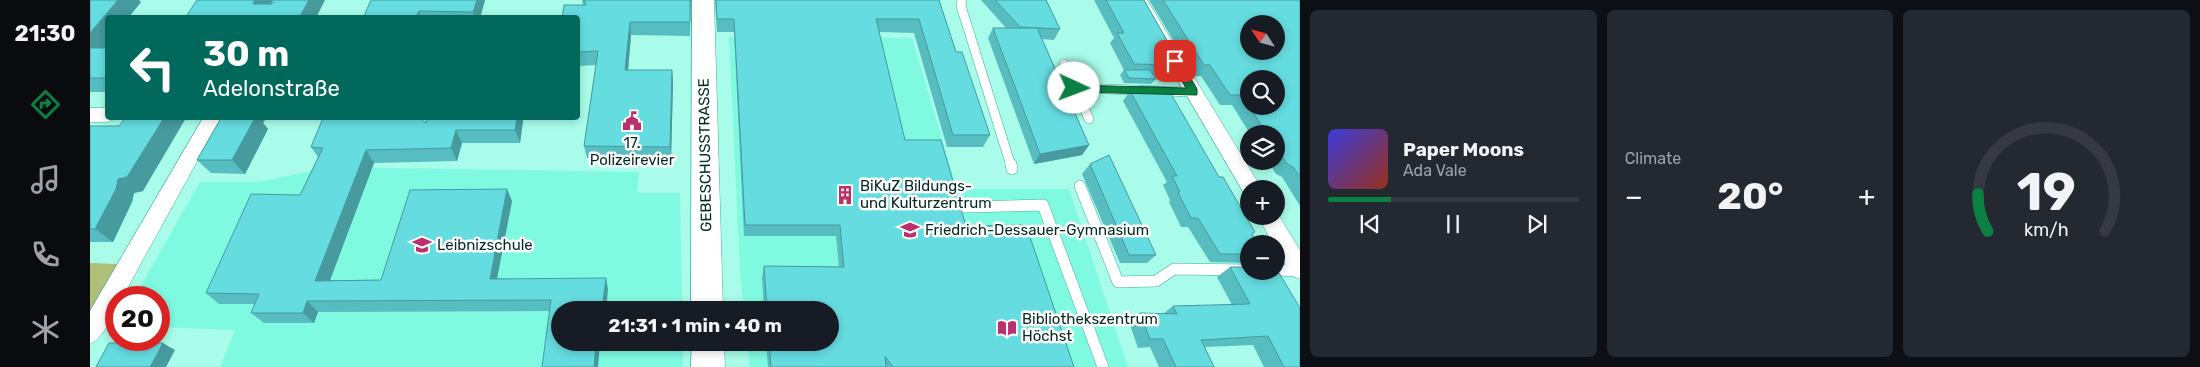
<!DOCTYPE html>
<html lang="en">
<head>
<meta charset="utf-8">
<style>
  :root { --surface:#171b24; --page:#242831; --text:#f1f3f6; --muted:#9ea1a6; --line:#363941; --accent:#0b8043 }
  body { margin:0; font-family:Rubik,sans-serif; background:var(--page); color:var(--text); height:100vh; display:flex; flex-direction:column; font-size:19px; white-space:nowrap }
  * { box-sizing:border-box; margin:0 }
  p { font-size:16px; color:var(--muted) }
  .icon { flex:none; width:28px; height:28px; fill:none; stroke:currentColor; stroke-width:2; stroke-linecap:round; stroke-linejoin:round }
  .map { position:relative; flex:1; overflow:hidden }
  .drawer { display:flex; flex-direction:column; gap:10px; padding:10px; background:#0d0f14; width:900px }
  .drawer>* { flex:none }
  .banner { position:absolute; left:15px; top:15px; width:475px; height:105px; border-radius:5px; box-shadow:0 2px 8px #0003; background:#00695c; color:#fff; overflow:hidden }
  .needle { width:32px; rotate:306deg }
  .buttons { position:absolute; left:1150px; top:15px; display:grid; gap:10px }
  .buttons a { display:grid; place-items:center; width:45px; height:45px; border-radius:50%; background:var(--surface); box-shadow:0 2px 8px #0003; font-size:25px }
  .speed { position:absolute; left:15px; top:286px; display:flex; gap:10px; font-size:25px; font-weight:700; text-align:center }
  .speed>* { display:grid; place-content:center; width:65px; height:65px; border-radius:50%; background:var(--surface); box-shadow:0 2px 8px #0003; line-height:1 }
  .speed .limit { border:8px solid #d22; background:#fff; color:#111 }
  .pin { position:absolute; display:grid; place-items:center; width:42px; height:42px; color:#fff; margin:-21px; border-radius:10px; box-shadow:0 2px 8px #0006 }
  .me { position:absolute; width:55px; margin:-28px; rotate:92deg; stroke-linejoin:round; filter:drop-shadow(0 0 4px #0008) }
  .turn { display:flex; align-items:center; gap:18px; height:105px; padding:0 15px; font-size:22px }
  .turn .icon { width:65px; height:65px; stroke-width:2.5 }
  .turn b { display:block; font-size:35px; line-height:42px }
  .big { font-size:38px; font-weight:700; line-height:1.1 }
  .drawer .card { flex:1; display:flex; flex-direction:column; justify-content:center; gap:8px; min-width:0; padding:0 18px; border-radius:8px; background:var(--page) }
  .drawer .dial { align-items:center; gap:0 }
  .dial svg { height:130px; overflow:visible; fill:none; stroke:var(--line); stroke-width:7; stroke-linecap:round; text-anchor:middle }
  .dial text { fill:var(--text); stroke:none }
  .song { display:flex; align-items:center; gap:15px }
  .cover { width:60px; height:60px; border-radius:8px; background:linear-gradient(135deg,hsl(240 70% 55%),hsl(10 70% 35%)) }
  .played { height:5px; border-radius:2px; background:linear-gradient(90deg,var(--accent) 25%,var(--line) 25%) }
  .keys { display:flex; justify-content:space-around; direction:ltr }
  .heat { display:flex; justify-content:space-between; align-items:center; font-size:28px; direction:ltr }
  .drawer .tiles { flex:1; display:grid; gap:10px; grid-template-columns:repeat(3,1fr) }
  .trip { position:absolute; left:461px; top:301px; width:288px; height:50px; border-radius:25px; background:var(--surface); box-shadow:0 2px 8px #0003; font-weight:700; line-height:50px; text-align:center }
  main { display:flex; flex:1; min-height:0 }
  .tab-bar { display:flex; flex-direction:column; width:90px; justify-content:space-around; align-items:center; background:#090b0e; color:var(--muted) }
  .tab-bar .icon { width:35px; height:35px }
  .tab-bar .active { color:var(--accent) }
  .tab-bar b { font-size:22px; color:var(--text) }
  .map>svg:first-child { display:block }
  .built { fill:#7ffae1 }
  .green { fill:#afbe79 }
  .lines { fill:none; stroke-linecap:round; stroke-linejoin:round }
  .lane-far1-casing { stroke:#40b19d; stroke-width:10 }
  .lane-casing { stroke:#40b19d; stroke-width:12 }
  .street-casing { stroke:#40b19d; stroke-width:1 }
  .secondary-casing { stroke:#40b19d; stroke-width:1 }
  .lane-far1 { stroke:#fff; stroke-width:9 }
  .lane { stroke:#fff; stroke-width:11 }
  .street { fill:#fff; fill-rule:evenodd }
  .secondary { fill:#fff; fill-rule:evenodd }
  .wall { fill:#57bdc1; fill-rule:evenodd }
  .shaded-wall { fill:#479a9d }
  .building { fill:#65dce0; stroke:#479a9d; fill-rule:evenodd }
  .route { fill:#0b8043; stroke:#07532c }
  .labels { text-anchor:middle; dominant-baseline:central; stroke-width:5; stroke-linejoin:round; paint-order:stroke }
  .poi-label { font-size:15px; fill:#052a24; stroke:#fff; text-anchor:start }
  .street-label { font-size:15px; fill:#052a24; stroke:#fff }
</style>
</head>
<body>
<main>
<nav class="tab-bar">
<b>21:30</b>
<svg class="icon active" aria-label="directions" viewBox="0 0 24 24"><path d="M12 3l9 9-9 9-9-9zM9 14v-3h6M13 9l2 2-2 2"/></svg>
<svg class="icon" aria-label="music" viewBox="0 0 24 24"><path d="M9 18V5l10-2v13"/><circle cx="6" cy="18" r="3"/><circle cx="16" cy="16" r="3"/></svg>
<svg class="icon" aria-label="phone" viewBox="0 0 24 24"><path d="M5 4h4l2 5-3 2q2 4 5 5l2-3 5 2v4C11 20 4 13 5 4z"/></svg>
<svg class="icon" aria-label="climate" viewBox="0 0 24 24"><path d="M12 3v18M4 7l16 10M4 17L20 7"/></svg>
</nav>
<div class="map">
<svg width="1210" height="367" viewBox="0 0 1210 367">
  <rect width="100%" height="100%" fill="#a8fce9"/>
  <g class="built">
    <path d="M639,37L822,38L867,189H979L1038,367H660L657,343L740,342V310H654L650,271Z"/>
    <path d="M245,167L549,172L547,193H590L592,310H470V342L593,343V367H130L145,330L69,327V298H44L110,182H166Z"/>
  </g>
  <path class="green" d="M0,263L29,264L0,315Z"/>
  <g class="lines">
    <g class="lane-far1-casing">
      <g id="lane-far1">
        <path d="M872,0L871,6L921,166"/>
        <path d="M974,64L999,119"/>
        <path d="M984,88L1104,92"/>
      </g>
    </g>
    <g class="lane-casing">
      <g id="lane">
        <path d="M921,164L922,169"/>
        <path d="M990,186L1028,282L1066,281L1084,269L1159,270"/>
        <path d="M875,207L953,205L1013,367"/>
        <path d="M1186,270L1210,271"/>
      </g>
    </g>
    <g class="street-casing">
      <g id="street">
        <path d="M1041,0H1057L1172,189H1159V196L1155,195Z"/>
        <path d="M0,108H18V118H26L18,122H0Z"/>
        <path d="M113,118H131L32,298H26C26,312 14,338 0,344V311Z"/>
        <path d="M1186,211L1210,250V279L1202,276L1186,249V244H1183L1168,216H1186Z"/>
      </g>
    </g>
    <g class="secondary-casing">
      <g id="secondary">
        <path d="M602,0H624L633,310H601Z"/>
        <path d="M602,342H634L635,367H601Z"/>
      </g>
    </g>
    <use href="#lane-far1" class="lane-far1"/>
    <use href="#lane" class="lane"/>
    <use href="#street" class="street"/>
    <use href="#secondary" class="secondary"/>
  </g>
  <g class="wall">
    <path d="M0,0L51,2L38,18H18V44L14,48H18V92H0Z"/>
    <path d="M395,0L390,18H273Z"/>
    <path d="M492,0H601L600,36L541,35L538,70H582L583,83L581,159L497,158L494,146L506,65L488,66V18L493,5Z"/>
    <path d="M625,0H849L866,52L900,135L893,147H857L824,33L789,32L815,140L876,226L984,367H678L676,342H740V310H674L672,277L674,266L749,267L746,236H654L644,32H627Z"/>
    <path d="M891,0H956L970,29L964,40L952,39L999,145L992,155L944,164L898,38L903,28H916Z"/>
    <path d="M1004,0H1054L1091,65L1083,75H1063L1066,79L1061,84L1034,83L1030,75L1034,70L1020,43L1024,38Z"/>
    <path d="M1059,0H1210V206L1192,177L1186,174L1178,161H1186V134H1160L1142,105H1130L1111,76H1105ZM1159,79L1186,106H1159Z"/>
    <path d="M1049,86L1162,234L1159,244V263L1120,262L1098,227H1091L1079,202L1080,200L1073,185L1077,182L1033,101L1040,91H1045Z"/>
    <path d="M131,118H176L173,123L178,129L155,174L121,173L107,160Z"/>
    <path d="M337,118H432L433,121L430,143H372L367,161L284,163L240,280H291L422,201L407,278L518,289L460,311L228,312L224,323H174L161,313L165,304H129L116,293L210,195L228,157L221,147L336,123Z"/>
    <path d="M0,126H29L53,191L44,193L42,202L23,242H0Z"/>
    <path d="M1000,164L1066,255L1057,263H1030L992,174Z"/>
    <path d="M1140,267L1210,367H1174L1163,345L1115,347L1124,367H1069L1060,347L1048,348L1039,322L1050,313L1073,314L1083,306L1142,305L1127,277Z"/>
  </g>
  <g class="shaded-wall">
    <path d="M28,0H49L51,2L38,18H18V44L2,63L0,61V33Z"/>
    <path d="M165,0H183L174,18L163,4Z"/>
    <path d="M219,0H235L226,18H209Z"/>
    <path d="M387,0H395L390,18H384L383,12Z"/>
    <path d="M329,11L331,18L326,17Z"/>
    <path d="M540,22L541,35L537,83L535,70Z"/>
    <path d="M582,70L583,83L581,159L580,147Z"/>
    <path d="M74,118H96L53,191L44,193L42,202L23,242L5,229L28,179Z"/>
    <path d="M161,118H176L173,123L178,129L155,174L142,160Z"/>
    <path d="M427,118H432L433,121L430,143L425,130Z"/>
    <path d="M366,130L372,143L367,161L361,148Z"/>
    <path d="M999,145L992,155L944,164L950,154Z"/>
    <path d="M276,150L284,163L236,291L225,281Z"/>
    <path d="M417,189L422,201L405,289L400,279Z"/>
    <path d="M516,278L518,289L516,310H512Z"/>
    <path d="M217,301L228,312L224,323L213,313Z"/>
    <path d="M506,342H510L508,367H504Z"/>
    <path d="M73,343L85,350L76,367H60Z"/>
  </g>
  <g class="building">
    <path d="M0,0H28L0,33Z"/>
    <path d="M107,0H165L163,4H182L184,0H219L209,18H95Z"/>
    <path d="M281,0H387L383,12L329,11L326,17L273,18Z"/>
    <path d="M494,0H600V22H540L535,70H582L580,147L494,146L508,51L488,52V18H472L474,5H496Z"/>
    <path d="M626,0H849L866,52H872L900,135H863L829,19H786L815,140H851L876,226L936,225L984,367H803L795,356L796,367H681L679,342H740V310H677L674,266L754,267L750,225H655L644,19H627Z"/>
    <path d="M905,0H956L970,29L930,27Z"/>
    <path d="M1016,0H1054L1091,65L1044,64L1027,33H1034Z"/>
    <path d="M1073,0H1210V177L1203,167L1197,164L1186,147V134H1177L1159,106H1186V79H1159V105L1152,95H1140L1120,65H1114ZM1159,24H1186V51H1159Z"/>
    <path d="M903,28H947L999,145L950,154Z"/>
    <rect x="0" y="48" width="18" height="30"/>
    <path d="M1034,70H1060L1066,79L1039,78Z"/>
    <path d="M1049,86L1077,87L1129,177H1133L1165,232L1162,234L1166,244H1159V254H1130L1108,218H1101L1088,193L1090,192L1082,176H1087L1040,91H1051Z"/>
    <path d="M35,118H74L37,177L28,179L26,189L5,229H0V126H29Z"/>
    <path d="M131,118H165L142,160H107Z"/>
    <path d="M233,118H330L336,123L337,118H427L425,130H366L361,148L276,150L225,281L291,280L320,190L417,189L400,279L516,278L512,310H470V342H506L504,367H452L461,300L217,301L213,313H161L169,294L116,293L161,194L210,195L233,148L221,147Z"/>
    <path d="M1019,155L1066,255H1039L1000,164Z"/>
    <path d="M1140,267H1159V271H1182L1183,273H1189L1210,308V367H1194L1178,336L1111,340L1124,367H1086L1073,339H1060L1050,313L1087,314L1083,306L1160,304Z"/>
    <path d="M19,343H73L60,367H6Z"/>
  </g>
  <path class="route" d="M1085,58L1089,59L1107,89V95L984,92L979,88L984,85L1096,88L1080,61Z"/>
  <defs>
    <g id="civic-bare" transform="scale(1.5)"><path d="M-.6-6.5H3V-4.5H.6V-3L4-1V1h2V6H-6V1h2V-1L-.6-3ZM-1.2 2.5V6h2.4V2.5Z" fill="#b9306c" stroke="#fff" stroke-width="2.5" paint-order="stroke"/></g>
    <g id="building-bare" transform="scale(1.5)"><path d="M-4-6H4V6H1V3H-1V6H-4ZM-2.5-4.3h1.7v1.8h-1.7ZM.8-4.3h1.7v1.8H.8ZM-2.5-1h1.7V.8h-1.7ZM.8-1h1.7V.8H.8Z" fill="#b9306c" stroke="#fff" stroke-width="2.5" paint-order="stroke"/></g>
    <g id="school-bare" transform="scale(1.5)"><path d="M0-5L7-2L0 1L-7-2ZM-4 1L0 2.5L4 1V4Q0 6-4 4Z" fill="#b9306c" stroke="#fff" stroke-width="2.5" paint-order="stroke"/></g>
    <g id="library-bare" transform="scale(1.5)"><path d="M-6-4Q-3-5.5-.7-3.5V5Q-3 3-6 4ZM6-4Q3-5.5 .7-3.5V5Q3 3 6 4Z" fill="#b9306c" stroke="#fff" stroke-width="2.5" paint-order="stroke"/></g>
  </defs>
  <g fill-rule="evenodd">
    <use href="#civic-bare" x="542" y="121"/>
    <use href="#building-bare" x="755" y="195"/>
    <use href="#school-bare" x="820" y="230"/>
    <use href="#school-bare" x="332" y="245"/>
    <use href="#library-bare" x="917" y="328"/>
  </g>
  <g class="labels">
    <g class="poi-label">
      <text x="542" y="143" text-anchor="middle">17.<tspan x="542" dy="17">Polizeirevier</tspan></text>
      <text x="770" y="186">BiKuZ Bildungs-<tspan x="770" dy="17">und Kulturzentrum</tspan></text>
      <text x="835" y="230">Friedrich-Dessauer-Gymnasium</text>
      <text x="347" y="245">Leibnizschule</text>
      <text x="932" y="319">Bibliothekszentrum<tspan x="932" dy="17">Höchst</tspan></text>
    </g>
    <g class="street-label">
      <text transform="translate(615 155) rotate(-91)">GEBESCHUSSTRASSE</text>
    </g>
  </g>
</svg>
<div class="buttons">
<a><svg class="needle" viewBox="-14 -14 28 28"><path d="M0-13l5 13h-10z" fill="#e53935"/><path d="M0 13l5-13h-10z" fill="#9ea1a6"/></svg></a>
<a><svg class="icon" aria-label="search" viewBox="0 0 24 24"><circle cx="10" cy="10" r="6"/><path d="M15 15l6 6"/></svg></a>
<a><svg class="icon" aria-label="layers" viewBox="0 0 24 24"><path d="M12 4l9 5-9 5-9-5zM3 14l9 5 9-5"/></svg></a>
<a>+</a>
<a>−</a>
</div>
<div class="speed"><div class="limit">20</div></div>
<div class="pin" style="left:1085px;top:61px;background:#d93025"><svg class="icon" aria-label="arrive" viewBox="0 0 24 24"><path d="M6 21V4h12l-3 4 3 4H6"/></svg></div>
<svg class="me" style="left:984px;top:88px" viewBox="-20 -20 40 40"><circle r="19" fill="#fff"/><path d="M0-13L10 11 0 6-10 11z" fill="#0b8043"/></svg>
<div class="trip">21:31 · 1 min · 40 m</div>
<div class="banner">
<div class="turn"><svg class="icon" aria-label="left" viewBox="0 0 24 24"><path d="M17 20v-9H6M10 6l-5 5 5 5"/></svg><div><b>30 m</b>Adelonstraße</div></div>
</div>
</div>
<section class="drawer">
<div class="tiles">
<div class="card">
<div class="song"><i class="cover"></i><div><b>Paper Moons</b><p>Ada Vale</p></div></div>
<div class="played"></div>
<div class="keys"><svg class="icon" aria-label="previous" viewBox="0 0 24 24"><path d="M18 5L8 12l10 7zM5 5v14"/></svg><svg class="icon" aria-label="pause" viewBox="0 0 24 24"><path d="M8 5v14M16 5v14"/></svg><svg class="icon" aria-label="next" viewBox="0 0 24 24"><path d="M6 5l10 7-10 7zM19 5v14"/></svg></div>
</div>
<div class="card"><p>Climate</p>
<div class="heat"><a>−</a><b class="big">20°</b><a>+</a></div>
</div>
<div class="card dial"><svg viewBox="0 0 100 80">
<path d="M14 69A42 42 0 1 1 86 69"/>
<path d="M14 69A42 42 0 0 1 8 46" stroke="#0b8043"/>
<text x="50" y="56" font-size="32" font-weight="700">19</text>
<text x="50" y="72" font-size="11">km/h</text>
</svg></div>
</div>
</section>
</main>
</body>
</html>
